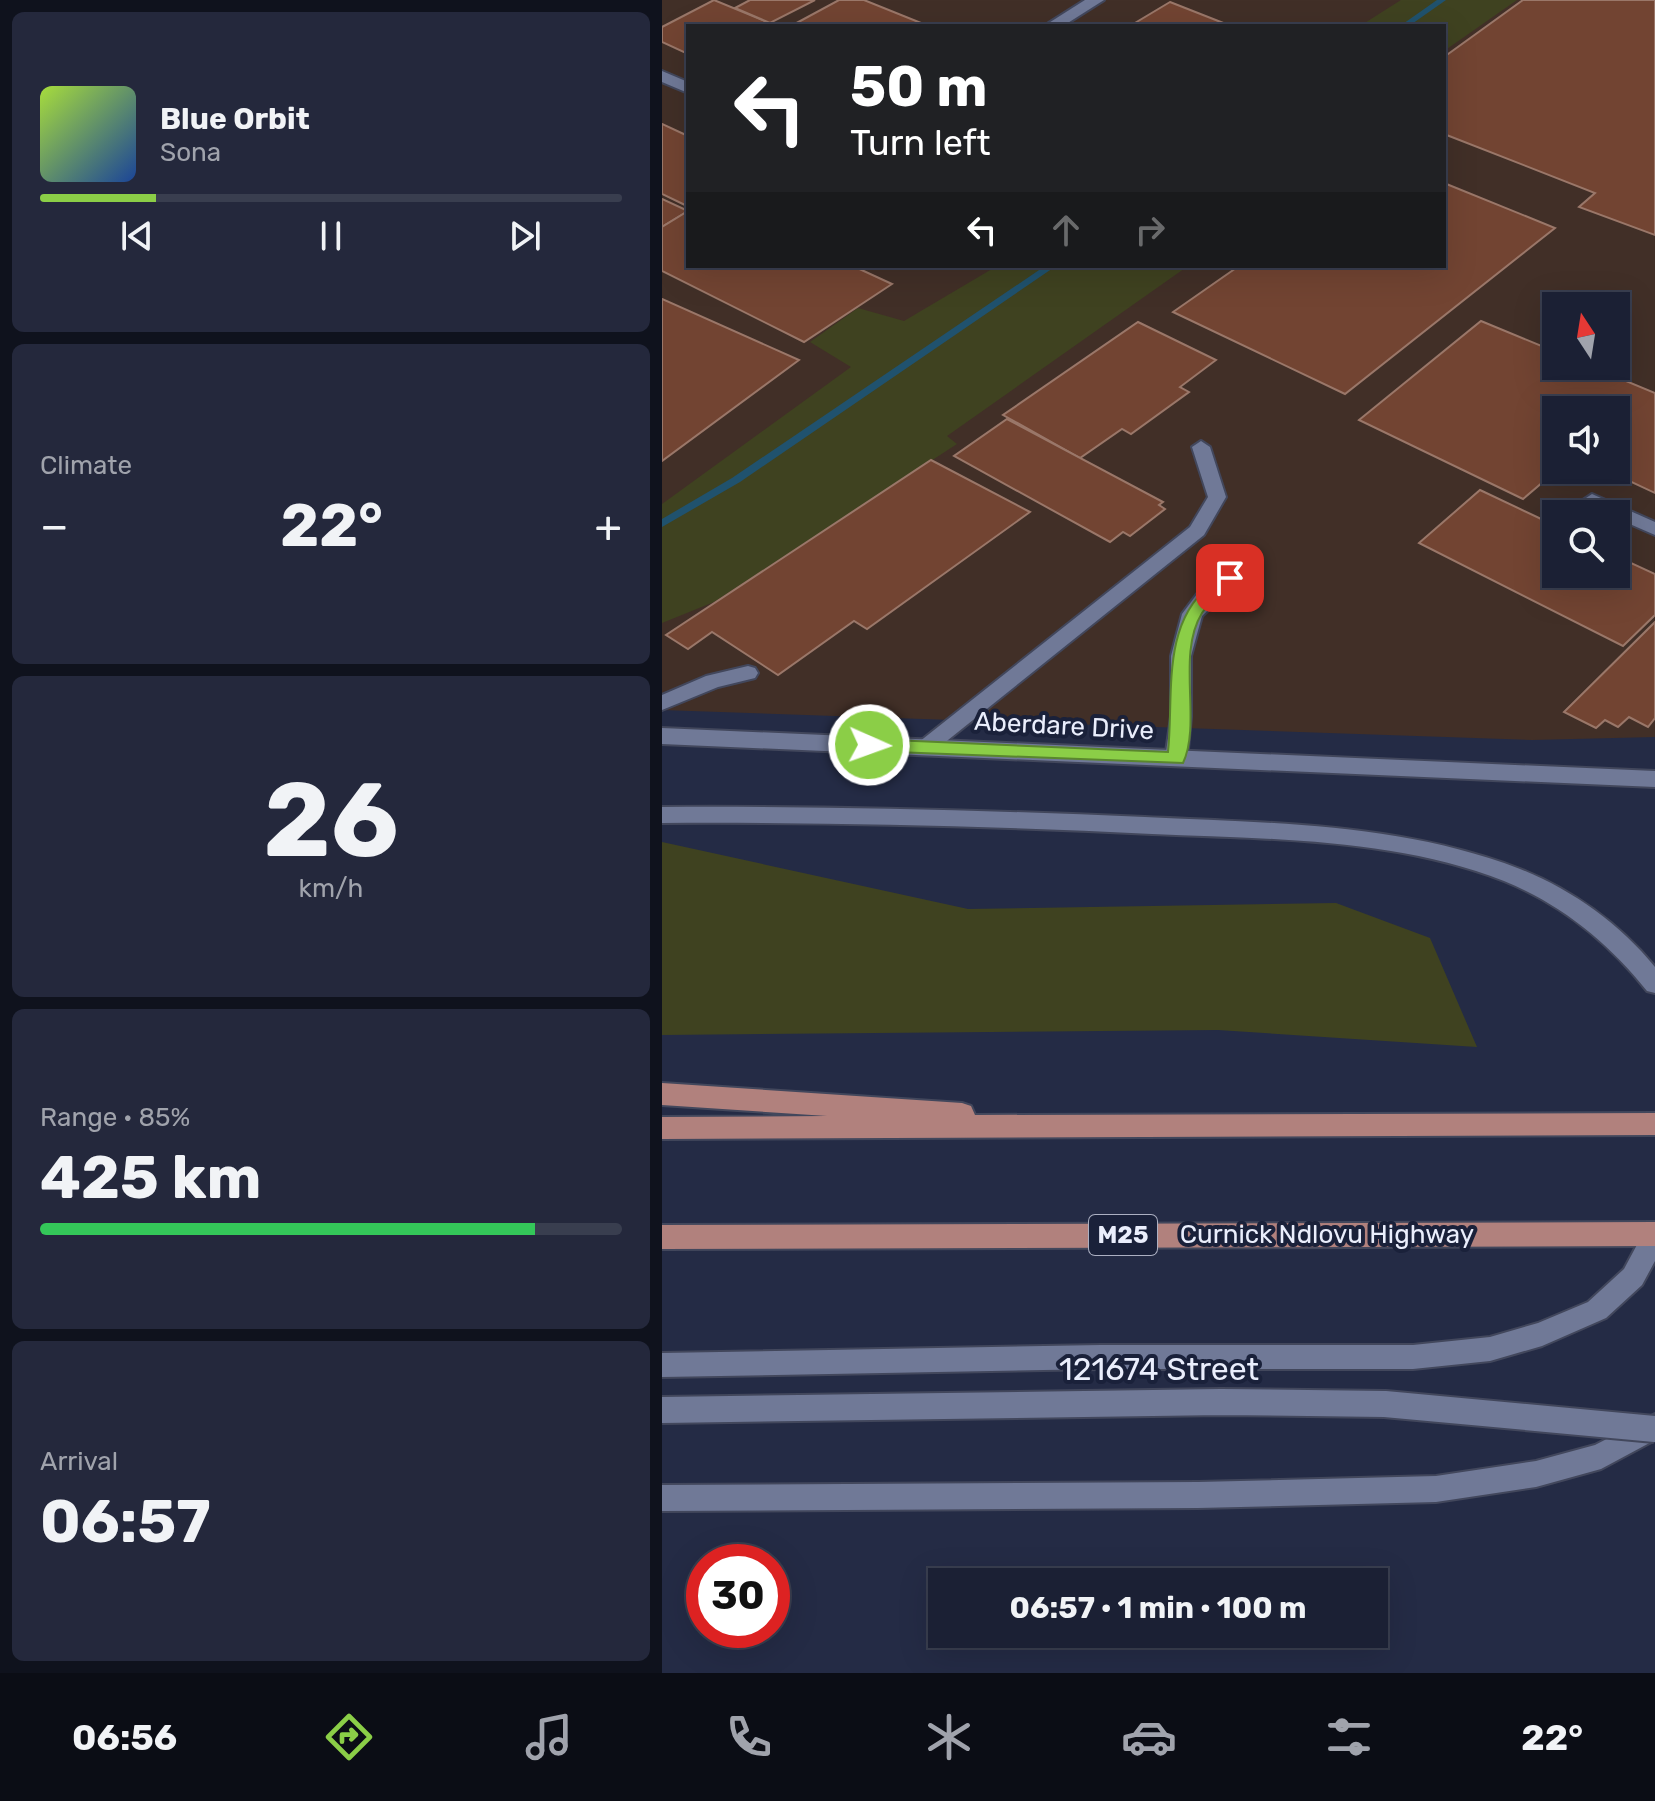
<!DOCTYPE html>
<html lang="en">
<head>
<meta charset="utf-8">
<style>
  :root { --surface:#1b2034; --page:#24283c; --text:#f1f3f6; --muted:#a0a3ac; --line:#393e4f; --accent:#8bce47 }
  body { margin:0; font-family:Rubik,sans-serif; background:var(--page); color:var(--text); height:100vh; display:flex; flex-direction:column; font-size:30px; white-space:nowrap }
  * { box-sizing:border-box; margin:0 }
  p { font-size:26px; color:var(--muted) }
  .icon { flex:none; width:44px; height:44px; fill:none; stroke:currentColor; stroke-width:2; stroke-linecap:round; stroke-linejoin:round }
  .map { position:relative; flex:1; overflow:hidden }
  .panel { display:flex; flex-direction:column; gap:12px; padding:12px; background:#0f121d; width:662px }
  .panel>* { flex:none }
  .top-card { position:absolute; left:24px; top:24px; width:760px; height:244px; border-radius:0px; box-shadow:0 8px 32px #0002,0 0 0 2px var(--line); background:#202124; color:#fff; overflow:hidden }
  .needle { width:52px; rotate:348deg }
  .controls { position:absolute; left:880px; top:292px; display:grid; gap:16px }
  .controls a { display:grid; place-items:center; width:88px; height:88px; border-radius:0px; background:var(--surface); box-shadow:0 8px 32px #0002,0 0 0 2px var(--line); font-size:40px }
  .speed { position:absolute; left:24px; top:1544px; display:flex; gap:16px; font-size:40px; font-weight:700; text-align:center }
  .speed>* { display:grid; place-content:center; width:104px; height:104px; border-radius:50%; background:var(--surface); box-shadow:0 8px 32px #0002,0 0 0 2px var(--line); line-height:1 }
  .speed .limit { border:12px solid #d22; background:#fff; color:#111 }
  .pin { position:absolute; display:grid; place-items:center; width:68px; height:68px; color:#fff; margin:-34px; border-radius:16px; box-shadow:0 4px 12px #0006 }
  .me { position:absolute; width:88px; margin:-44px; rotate:92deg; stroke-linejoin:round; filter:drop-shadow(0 0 6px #0008) }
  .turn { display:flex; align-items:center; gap:28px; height:168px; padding:0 32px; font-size:36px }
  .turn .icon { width:104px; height:104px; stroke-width:2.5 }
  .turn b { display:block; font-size:56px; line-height:68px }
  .lanes { display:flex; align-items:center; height:76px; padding:0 32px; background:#0003; justify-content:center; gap:40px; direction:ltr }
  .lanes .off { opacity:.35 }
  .big { font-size:60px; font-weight:700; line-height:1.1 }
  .panel .tile { flex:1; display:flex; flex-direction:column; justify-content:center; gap:12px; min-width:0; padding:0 28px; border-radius:12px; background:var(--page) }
  .panel .dial { align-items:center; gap:0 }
  .dial b { font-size:104px; line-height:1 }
  .song { display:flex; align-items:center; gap:24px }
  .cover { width:96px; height:96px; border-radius:12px; background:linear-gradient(135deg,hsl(80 70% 55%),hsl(220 70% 35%)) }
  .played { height:8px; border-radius:4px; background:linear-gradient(90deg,var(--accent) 20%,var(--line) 20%) }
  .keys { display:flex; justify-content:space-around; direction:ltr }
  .heat { display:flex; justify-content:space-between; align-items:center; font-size:44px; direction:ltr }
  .charge { height:12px; border-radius:6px; background:linear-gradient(90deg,#34c759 85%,var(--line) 0) }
  .trip { position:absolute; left:266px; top:1568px; width:460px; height:80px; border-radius:0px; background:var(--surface); box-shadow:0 8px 32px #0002,0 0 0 2px var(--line); font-weight:700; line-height:80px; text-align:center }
  .menu { display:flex; height:128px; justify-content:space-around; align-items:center; background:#0b0d15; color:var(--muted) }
  .menu .icon { width:56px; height:56px }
  .menu .on { color:var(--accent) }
  .menu b { font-size:36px; color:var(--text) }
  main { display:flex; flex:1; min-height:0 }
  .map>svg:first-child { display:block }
  .industrial { fill:#412f27; fill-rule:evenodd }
  .green { fill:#3f4220 }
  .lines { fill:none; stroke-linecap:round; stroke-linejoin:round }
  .stream { fill:#20526e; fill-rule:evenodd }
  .building { fill:#724432; stroke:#9a7769; stroke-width:2 }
  .lane-casing { stroke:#42475c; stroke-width:4 }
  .street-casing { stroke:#42475c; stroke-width:4 }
  .primary-casing { stroke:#42475c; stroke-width:4 }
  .lane { fill:#707997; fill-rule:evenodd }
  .street { fill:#707997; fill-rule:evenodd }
  .primary { fill:#b1817d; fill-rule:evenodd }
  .lane-bridge-casing { stroke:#42475c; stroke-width:30; stroke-linecap:butt }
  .lane-bridge { stroke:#707997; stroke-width:26 }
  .route { fill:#8bce47; stroke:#5a862e; stroke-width:2 }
  .labels { text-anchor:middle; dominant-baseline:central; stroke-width:8; stroke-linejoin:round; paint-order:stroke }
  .shield { fill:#1a213a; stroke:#acb0c2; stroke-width:2 }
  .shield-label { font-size:24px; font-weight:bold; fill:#eaeefc }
  .street-label { font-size:26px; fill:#eaeefc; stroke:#1a213a }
  .near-street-label { font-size:32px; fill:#eaeefc; stroke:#1a213a }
</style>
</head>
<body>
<main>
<section class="panel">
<div class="tile">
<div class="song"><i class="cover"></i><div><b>Blue Orbit</b><p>Sona</p></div></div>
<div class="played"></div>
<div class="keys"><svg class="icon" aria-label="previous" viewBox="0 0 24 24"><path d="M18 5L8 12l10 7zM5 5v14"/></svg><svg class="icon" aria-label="pause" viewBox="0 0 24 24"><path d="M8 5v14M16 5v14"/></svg><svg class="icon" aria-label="next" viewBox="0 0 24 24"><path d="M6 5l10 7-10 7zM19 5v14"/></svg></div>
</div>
<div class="tile"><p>Climate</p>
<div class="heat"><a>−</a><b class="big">22°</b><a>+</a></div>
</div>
<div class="tile dial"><b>26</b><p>km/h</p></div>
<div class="tile"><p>Range · 85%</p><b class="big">425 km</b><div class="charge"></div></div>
<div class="tile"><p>Arrival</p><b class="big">06:57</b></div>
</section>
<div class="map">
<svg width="993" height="1673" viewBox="0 0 993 1673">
  <rect width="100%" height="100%" fill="#242b45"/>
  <path class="industrial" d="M0,0H993V737L870,740L0,710ZM26,26H782V266H26ZM894,306H954V366H894ZM894,410H954V470H894ZM894,514H954V574H894Z"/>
  <g class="green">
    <path d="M739,0H855L782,51V26H698Z"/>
    <path d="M335,266H526L285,436L295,444L52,602L0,623V504L189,367L148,342L196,308L242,321Z"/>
    <path d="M0,842L306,909L674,903L768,938L815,1047L556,1030L0,1035Z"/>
  </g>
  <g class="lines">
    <g class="stream">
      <path d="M775,0H784L747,26H738Z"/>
      <path d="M383,266H394L78,482L0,527V519L70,478Z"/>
    </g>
  </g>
  <g class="building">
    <path d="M52,0L110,24L26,26V54L0,42V27Z"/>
    <path d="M88,0H153L108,23L73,8Z"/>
    <path d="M177,0H202L264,25L129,26Z"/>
    <path d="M861,0H993V235L917,207L933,193L782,134V57Z"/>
    <path d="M508,2L569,26H468Z"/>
    <path d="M0,124L26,136V203L23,205L0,194Z"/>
    <path d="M782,183L893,228L683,394L511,312L577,266H782Z"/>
    <path d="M0,199L26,211L0,227Z"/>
    <path d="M26,211V266H191L230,284L142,342L0,271V227Z"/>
    <path d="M0,299L137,360L0,461Z"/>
    <path d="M819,321L894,352V366H928L993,393V493L944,470H954V410H894L895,470L861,499L697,420Z"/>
    <path d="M476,322L554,360L518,387L527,392L469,434L460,429L418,458L341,415Z"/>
    <path d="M345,419L501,502L497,505L503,509L468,536L461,532L448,542L292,456Z"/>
    <path d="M269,460L368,512L205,629L192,621L116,675L50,632L26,649L4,635Z"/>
    <path d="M818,490L894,526V574H954V556L993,574V615L961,646L757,543Z"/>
    <path d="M993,622V718L986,727L967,717L956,727L943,720L934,728L902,712Z"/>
  </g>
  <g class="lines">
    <g class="lane-casing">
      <g id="lane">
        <path d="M539,441L548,447L564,497L542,535L271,752H257L253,747L257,742L528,527L546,497L530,447Z"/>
        <path d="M930,494L993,522V535L954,518V514C943,514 927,510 921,500Z"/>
        <path d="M568,572L575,573L578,578L575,583L540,616L529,656V717L525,759L522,764H506L503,759L509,717V656L520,614L535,594Z"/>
        <path d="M86,666L93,668L96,673L93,678L56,687L0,710V695L44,676Z"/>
        <path d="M0,807C161,806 322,810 483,817C608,823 739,823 858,869C909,889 958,924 993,967V993L985,991C947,943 899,904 842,881C732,838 607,839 490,834C327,826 164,822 0,823Z"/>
        <path d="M993,1225V1261L980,1285L944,1318L880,1346L828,1361L751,1369H439L0,1377V1353L439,1345H751L828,1337L876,1323L926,1302L962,1269L984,1228Z"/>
        <path d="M993,1414V1440L939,1469L874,1487L774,1502L536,1508L0,1511V1485L536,1482L774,1476L874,1461L933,1445Z"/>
      </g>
    </g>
    <g class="street-casing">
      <g id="street">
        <path d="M423,0H442L401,26H382Z"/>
        <path d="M0,71L26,82V93L0,82Z"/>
        <path d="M0,728L993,771V787L0,744Z"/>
      </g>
    </g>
    <g class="primary-casing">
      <g id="primary">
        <path d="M0,1083L300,1103L309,1106L313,1115L993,1113V1135L0,1139V1117L165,1116L0,1105Z"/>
        <path d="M993,1222V1246L0,1249V1225Z"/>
      </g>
    </g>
    <use href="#lane" class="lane"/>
    <use href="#street" class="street"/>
    <use href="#primary" class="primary"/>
    <g class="lane-bridge-casing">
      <path id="lane-bridge" d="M0,1410L559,1402L723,1404L993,1429"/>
    </g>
    <use href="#lane-bridge" class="lane-bridge"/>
  </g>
  <path class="route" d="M568,572L576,578C565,591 549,599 540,613C514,655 540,722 521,763L207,751L198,745L207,739L506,752C512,696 499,626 547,586C554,581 559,575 568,572Z"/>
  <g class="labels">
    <rect class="shield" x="427" y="1215" width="68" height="40" rx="6"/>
    <g class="shield-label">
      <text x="461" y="1235">M25</text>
    </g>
    <g class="street-label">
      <text transform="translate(402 726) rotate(3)">Aberdare Drive</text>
      <text x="665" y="1234">Curnick Ndlovu Highway</text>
    </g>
    <g class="near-street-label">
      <text x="497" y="1369">121674 Street</text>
    </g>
  </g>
</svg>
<div class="controls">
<a><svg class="needle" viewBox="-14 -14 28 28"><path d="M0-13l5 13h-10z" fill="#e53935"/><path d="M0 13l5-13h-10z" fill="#a0a3ac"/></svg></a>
<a><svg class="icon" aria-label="sound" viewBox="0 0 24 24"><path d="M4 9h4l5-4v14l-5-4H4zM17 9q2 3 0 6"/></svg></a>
<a><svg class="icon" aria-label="search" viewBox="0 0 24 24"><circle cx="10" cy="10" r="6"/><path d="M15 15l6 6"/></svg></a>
</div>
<div class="speed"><div class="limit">30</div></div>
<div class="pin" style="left:568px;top:578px;background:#d93025"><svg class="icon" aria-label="arrive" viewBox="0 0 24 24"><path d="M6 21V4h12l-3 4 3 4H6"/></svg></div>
<svg class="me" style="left:207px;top:745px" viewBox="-20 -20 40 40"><circle r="17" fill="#8bce47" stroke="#fff" stroke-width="3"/><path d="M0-11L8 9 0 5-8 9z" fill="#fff"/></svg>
<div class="trip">06:57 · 1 min · 100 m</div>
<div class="top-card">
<div class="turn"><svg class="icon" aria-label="left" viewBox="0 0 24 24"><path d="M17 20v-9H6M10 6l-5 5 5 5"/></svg><div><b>50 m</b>Turn left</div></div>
<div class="lanes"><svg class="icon" aria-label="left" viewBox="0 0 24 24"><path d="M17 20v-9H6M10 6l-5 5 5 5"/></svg><svg class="icon off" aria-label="ahead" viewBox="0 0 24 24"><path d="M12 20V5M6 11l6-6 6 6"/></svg><svg class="icon off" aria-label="right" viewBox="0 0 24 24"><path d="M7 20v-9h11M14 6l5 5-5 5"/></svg></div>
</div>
</div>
</main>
<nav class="menu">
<b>06:56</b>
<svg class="icon on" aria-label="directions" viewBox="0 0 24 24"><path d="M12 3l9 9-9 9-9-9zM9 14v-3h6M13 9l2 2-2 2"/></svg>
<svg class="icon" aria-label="music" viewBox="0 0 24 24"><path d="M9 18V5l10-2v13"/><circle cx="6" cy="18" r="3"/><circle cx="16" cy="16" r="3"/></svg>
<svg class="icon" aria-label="phone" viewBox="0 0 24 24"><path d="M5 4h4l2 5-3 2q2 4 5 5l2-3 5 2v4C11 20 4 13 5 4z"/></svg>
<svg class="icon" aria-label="climate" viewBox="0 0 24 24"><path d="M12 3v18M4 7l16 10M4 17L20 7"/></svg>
<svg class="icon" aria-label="car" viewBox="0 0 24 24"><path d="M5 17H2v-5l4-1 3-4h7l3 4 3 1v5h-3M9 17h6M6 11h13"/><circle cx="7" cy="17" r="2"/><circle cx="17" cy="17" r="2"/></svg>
<svg class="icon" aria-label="filters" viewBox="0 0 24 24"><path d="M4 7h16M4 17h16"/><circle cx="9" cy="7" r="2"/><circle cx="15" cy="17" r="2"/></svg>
<b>22°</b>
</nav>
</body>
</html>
